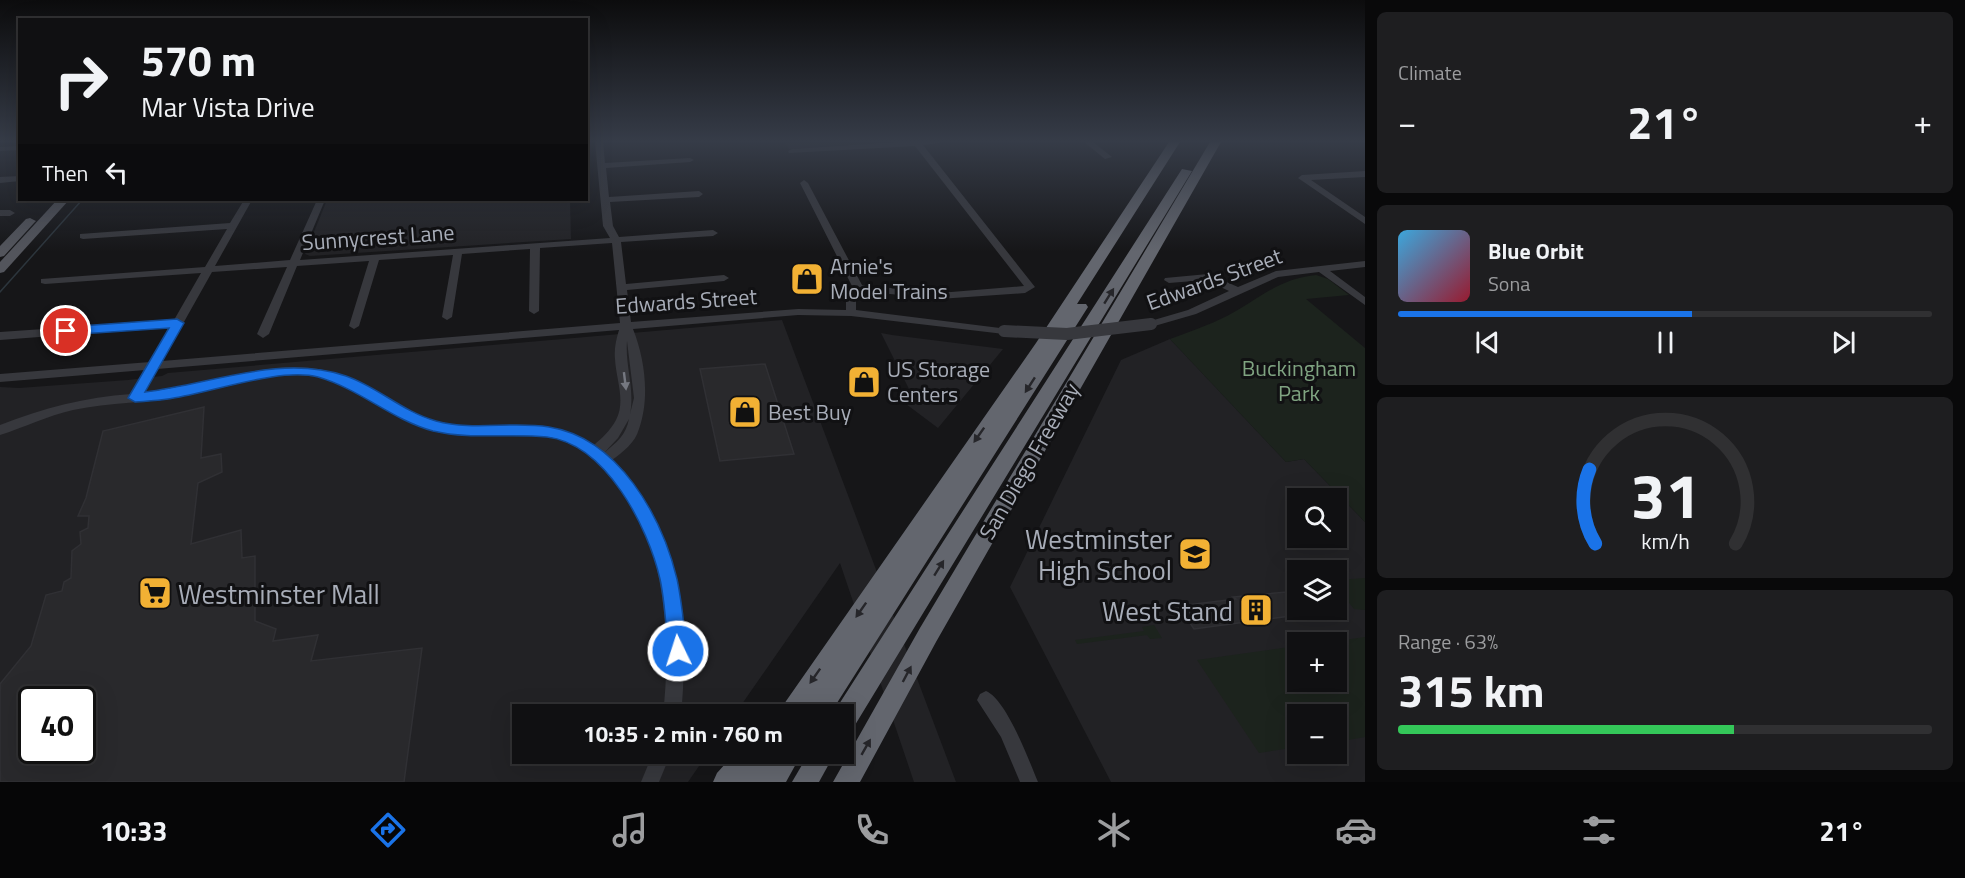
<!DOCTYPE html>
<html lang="en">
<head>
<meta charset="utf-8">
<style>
  :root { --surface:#101012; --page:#1e1e20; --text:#f1f3f6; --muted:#9c9d9f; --line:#303032; --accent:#1a73e8 }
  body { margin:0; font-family:"Titillium Web",sans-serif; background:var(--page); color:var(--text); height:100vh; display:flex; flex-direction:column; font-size:22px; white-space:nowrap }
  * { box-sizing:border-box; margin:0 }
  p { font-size:20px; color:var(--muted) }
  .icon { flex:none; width:33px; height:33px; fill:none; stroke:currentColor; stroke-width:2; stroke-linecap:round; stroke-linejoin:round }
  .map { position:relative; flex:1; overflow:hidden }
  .drawer { display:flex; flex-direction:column; gap:12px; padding:12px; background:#09090a; width:600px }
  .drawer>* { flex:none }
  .guide { position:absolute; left:18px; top:18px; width:570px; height:183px; border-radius:0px; box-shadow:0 6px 24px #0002,0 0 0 2px var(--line); background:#101012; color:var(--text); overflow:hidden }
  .controls { position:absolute; left:1287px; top:488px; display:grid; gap:12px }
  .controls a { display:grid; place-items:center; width:60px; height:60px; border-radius:0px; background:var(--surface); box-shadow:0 6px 24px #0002,0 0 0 2px var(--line); font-size:30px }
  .speed { position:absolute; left:18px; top:686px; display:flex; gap:12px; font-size:30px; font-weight:700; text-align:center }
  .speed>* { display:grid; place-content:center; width:78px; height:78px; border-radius:50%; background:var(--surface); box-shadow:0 6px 24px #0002,0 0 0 2px var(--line); line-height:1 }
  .speed .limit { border:3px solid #111; border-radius:9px; background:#fff; color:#111 }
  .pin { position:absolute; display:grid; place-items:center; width:51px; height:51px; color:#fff; margin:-26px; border:3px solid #fff; border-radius:50%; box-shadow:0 2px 6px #0007 }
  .me { position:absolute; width:66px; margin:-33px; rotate:356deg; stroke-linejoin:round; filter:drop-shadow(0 0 4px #0008) }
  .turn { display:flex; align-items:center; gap:21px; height:126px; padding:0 24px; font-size:27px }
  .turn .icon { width:78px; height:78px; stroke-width:2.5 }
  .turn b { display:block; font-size:42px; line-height:51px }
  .then { display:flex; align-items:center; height:57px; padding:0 24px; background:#0003; gap:12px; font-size:22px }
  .big { font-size:45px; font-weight:700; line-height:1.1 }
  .drawer .tile { flex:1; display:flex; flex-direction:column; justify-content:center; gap:9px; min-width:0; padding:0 21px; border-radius:9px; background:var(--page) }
  .drawer .dial { align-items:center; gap:0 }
  .dial svg { height:156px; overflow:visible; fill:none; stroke:var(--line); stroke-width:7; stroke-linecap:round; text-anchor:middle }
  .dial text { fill:var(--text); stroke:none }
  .song { display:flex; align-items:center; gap:18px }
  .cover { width:72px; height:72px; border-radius:9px; background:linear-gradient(135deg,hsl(200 70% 55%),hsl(350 70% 35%)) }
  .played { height:6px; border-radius:3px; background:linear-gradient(90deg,var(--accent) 55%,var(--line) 55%) }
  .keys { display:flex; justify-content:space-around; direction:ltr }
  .heat { display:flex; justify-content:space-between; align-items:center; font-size:33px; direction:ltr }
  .charge { height:9px; border-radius:4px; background:linear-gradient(90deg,#34c759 63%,var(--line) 0) }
  .trip { position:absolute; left:512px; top:704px; width:342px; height:60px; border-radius:0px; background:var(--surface); box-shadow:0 6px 24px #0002,0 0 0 2px var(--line); font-weight:700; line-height:60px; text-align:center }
  .tab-bar { display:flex; height:96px; justify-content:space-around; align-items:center; background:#060607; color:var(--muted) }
  .tab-bar .icon { width:42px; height:42px }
  .tab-bar .current { color:var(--accent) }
  .tab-bar b { font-size:27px; color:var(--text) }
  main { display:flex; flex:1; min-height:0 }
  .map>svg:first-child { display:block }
  .built { fill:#222225; fill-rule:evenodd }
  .green { fill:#1c231d }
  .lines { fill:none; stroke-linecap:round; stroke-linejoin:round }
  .stream { stroke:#2c353c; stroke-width:1.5 }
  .building { fill:#29292c; stroke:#303034; stroke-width:1.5; fill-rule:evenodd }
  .minor { fill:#37383d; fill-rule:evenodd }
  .major { fill:#53555c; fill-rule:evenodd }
  .highway { fill:#63666e; fill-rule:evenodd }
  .minor-bridge { stroke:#37383d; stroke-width:12 }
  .oneway { fill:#26262a }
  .oneway2 { fill:#757881 }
  .route { fill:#1a73e8; stroke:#114b97; stroke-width:1.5 }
  .labels { text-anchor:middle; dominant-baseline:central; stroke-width:6; stroke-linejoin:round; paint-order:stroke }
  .street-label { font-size:22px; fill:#a8adb8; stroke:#111113 }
  .poi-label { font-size:22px; fill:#a8adb8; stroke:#111113; text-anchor:start }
  .park-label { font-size:22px; fill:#7fa381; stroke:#111113 }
  .near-poi-label { font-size:27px; fill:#a8adb8; stroke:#111113; text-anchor:end }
</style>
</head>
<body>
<main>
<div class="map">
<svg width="1365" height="782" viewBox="0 0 1365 782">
  <rect width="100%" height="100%" fill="#161618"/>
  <g class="built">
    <path d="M785,142H891L789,149Z"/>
    <path d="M327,200H570L571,239L310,256L305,254Z"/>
    <path d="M782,320L956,782H914L840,563L735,714H522V753H708L688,782H0V387L19,388L128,380L162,376L168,373ZM32,699H82V750H32Z"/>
    <path d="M881,333L892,335L1003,349L938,428L906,404L911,393Z"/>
    <path d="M1170,339L1286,462L1304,459L1365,522V782H1111L1010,587L1121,360ZM1298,498H1336V537H1298ZM1298,570H1336V609H1298ZM1298,642H1336V681H1298ZM1298,714H1336V753H1298Z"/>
  </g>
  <g class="green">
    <path d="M1316,275L1328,279L1349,295L1306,299L1365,348V522L1304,459L1286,462L1170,339C1189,332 1209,325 1227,316C1260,299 1277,279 1316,275Z"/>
    <path d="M1365,578V610L1354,609L1337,588V580Z"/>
    <path d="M1154,625L1162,638L1150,639L1147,635L1077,644L1075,640L1144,631L1142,627Z"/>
    <path d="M1365,637V737L1337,742L1336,714H1298L1297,747L1259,753L1197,660L1297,646L1298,681H1336V642H1330Z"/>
  </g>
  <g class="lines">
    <path class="stream" d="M0,292L82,200"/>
  </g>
  <g class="building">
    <path d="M765,364L794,454L720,461L700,369Z"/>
    <path d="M204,407L201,458L221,454L222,472L198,483L191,544L241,530L242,558L255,556V621L276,629L273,641L318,635L311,661L422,648L404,782H0V684L31,646L46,595L62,591L64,582L71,578L72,551L81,544L80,532L88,528L89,516H78L86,498L103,431ZM32,699H82V750H32Z"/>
    <path d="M1298,591V609H1313V613L1194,629L1178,606L1236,599L1233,597Z"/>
  </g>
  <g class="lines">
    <g class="minor">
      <path d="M595,142H603L605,163L690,158L694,160L690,162L606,168L609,197L699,191L703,194L699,197L610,202L613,226L619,237L713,230L718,233L713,236L621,242L626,284L724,275L729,278L724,281L627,290L631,322L798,309L846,310V301L853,288L800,183L804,180L808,183L862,285L939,293L1024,286L915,146L789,153L788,151L792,149L897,142H946L923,145L1035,287L1025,293L939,299L861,291L856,301V310L1008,329L1009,331L1008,333L1004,334L851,316L798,315L633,329C645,359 650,398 639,429C635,443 623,452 612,460C679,525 690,627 681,714H663C674,621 662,477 558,439C522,425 476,440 437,431C395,422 364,386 323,378C276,368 230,387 185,396C148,403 110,402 73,410C47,416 25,427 0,435V425C43,408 86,397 131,394L145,370L0,382V374L150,362L170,327L0,340V332L174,320L201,273L45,284L41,283V279L205,267L227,229L83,239L80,238V234L230,223L244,200H252L215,266L290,260L317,200H325L300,260L610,238L603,226ZM612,243L620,323L162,361L212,272L287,267L257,334L263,338L269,334L297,266L369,261L349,326L354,329L359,326L379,260L453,255L442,317L447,320L452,317L462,254L530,249L529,311L534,314L539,311L540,248ZM619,330C616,340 614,349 615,359C616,379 626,401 616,420C610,431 602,438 594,445C579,438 564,430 548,427C515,421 481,429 448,424C404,416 371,382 328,371C272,356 202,388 144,393L157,369ZM627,341L634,398L630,414C635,389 625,366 627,341ZM629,419C626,435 617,442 604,453L618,438Z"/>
      <path d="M1084,142H1093L1112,157L1105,159Z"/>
      <path d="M20,146V150L0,151V147Z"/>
      <path d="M1365,171V177L1311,180L1365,217V224L1298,178L1302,175Z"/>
      <path d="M20,176V181L0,183V177Z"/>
      <path d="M0,210H10L15,213L10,216H0Z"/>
      <path d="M1365,261V267L1330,271L1365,297V305L1319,272L1278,277L1196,314L1151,327L1146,324L1147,322L1188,310L1229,291L1206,280L1169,283L1164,280L1165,278L1208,274L1238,287L1276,271Z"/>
      <path d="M986,691C1007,700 1029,761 1038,782H1020L1001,737L977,700L980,694Z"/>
      <path d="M653,753H671L659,782H641Z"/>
    </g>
    <g class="major">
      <path d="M57,200H69L4,272L0,273V262Z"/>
      <path d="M30,218L36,221L34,223L4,256L0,257V246L26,219Z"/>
    </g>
    <g class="highway">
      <path d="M1169,142H1180L1077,304H1086L1088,307L830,714H804L805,710L803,714H777L1036,343Z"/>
      <path d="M1210,142H1221L936,642L860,782H833L920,628Z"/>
      <path d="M1182,169L1192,171L852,730L843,733V714L834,712Z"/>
      <path d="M735,753H769L771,759L775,753H802L786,782H713L717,773Z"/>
      <path d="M809,753H835L819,782H792Z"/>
    </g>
    <path class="minor-bridge" d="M1004,331L1067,334L1151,324"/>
  </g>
  <defs><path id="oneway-solid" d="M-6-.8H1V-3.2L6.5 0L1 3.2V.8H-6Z" transform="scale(1.5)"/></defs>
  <g class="oneway">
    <use href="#oneway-solid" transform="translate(1109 296) rotate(-58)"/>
    <use href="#oneway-solid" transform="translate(1030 385) rotate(123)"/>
    <use href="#oneway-solid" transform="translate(979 435) rotate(125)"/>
    <use href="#oneway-solid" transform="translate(939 568) rotate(-58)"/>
    <use href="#oneway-solid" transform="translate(861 610) rotate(125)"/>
    <use href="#oneway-solid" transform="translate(907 674) rotate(-62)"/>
    <use href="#oneway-solid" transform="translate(815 676) rotate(125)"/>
    <use href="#oneway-solid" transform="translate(866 747) rotate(-60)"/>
  </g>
  <use class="oneway2" href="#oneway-solid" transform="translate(625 381) rotate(83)"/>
  <linearGradient id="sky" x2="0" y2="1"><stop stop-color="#0c0c0d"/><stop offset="0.56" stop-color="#363c48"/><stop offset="1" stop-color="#363c48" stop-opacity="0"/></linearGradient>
  <rect width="1365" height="252" fill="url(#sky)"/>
  <path class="route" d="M177,319L184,323L145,392C212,384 280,354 346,376C378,387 403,412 436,421C473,431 512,421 549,427C619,438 662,517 677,579C682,602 684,627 687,651L684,657L678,660L671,657L668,651C666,627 665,602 660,579C648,527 606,444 547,437C509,433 471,440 433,431C392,420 360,389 318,377C283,368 221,389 184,396C168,400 151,401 135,402L128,398L169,328L66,335L60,331L66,327Z"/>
  <defs>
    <g id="shop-square" transform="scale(1.725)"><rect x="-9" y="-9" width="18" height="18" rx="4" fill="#f2b134" stroke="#111113"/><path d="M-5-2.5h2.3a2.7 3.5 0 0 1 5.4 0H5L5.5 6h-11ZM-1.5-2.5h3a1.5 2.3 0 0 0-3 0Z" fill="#111"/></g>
    <g id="school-square" transform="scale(1.725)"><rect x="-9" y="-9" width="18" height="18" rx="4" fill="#f2b134" stroke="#111113"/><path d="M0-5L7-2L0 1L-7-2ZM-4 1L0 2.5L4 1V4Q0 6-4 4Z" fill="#111"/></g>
    <g id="supermarket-square" transform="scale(1.725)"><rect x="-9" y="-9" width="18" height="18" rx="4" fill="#f2b134" stroke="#111113"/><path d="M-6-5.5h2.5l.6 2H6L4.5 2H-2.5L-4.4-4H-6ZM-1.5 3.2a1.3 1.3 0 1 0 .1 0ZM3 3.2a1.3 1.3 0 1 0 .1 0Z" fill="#111"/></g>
    <g id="building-square" transform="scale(1.725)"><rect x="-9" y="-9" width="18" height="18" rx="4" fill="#f2b134" stroke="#111113"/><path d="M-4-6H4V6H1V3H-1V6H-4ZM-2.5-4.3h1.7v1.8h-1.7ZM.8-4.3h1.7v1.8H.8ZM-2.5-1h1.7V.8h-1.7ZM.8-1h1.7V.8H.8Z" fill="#111"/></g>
  </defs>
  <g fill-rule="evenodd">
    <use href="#shop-square" x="807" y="279"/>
    <use href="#shop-square" x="864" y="382"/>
    <use href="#shop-square" x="745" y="412"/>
    <use href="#school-square" x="1195" y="554"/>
    <use href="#supermarket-square" x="155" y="593"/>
    <use href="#building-square" x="1256" y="610"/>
  </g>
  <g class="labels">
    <g class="street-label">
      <text transform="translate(378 237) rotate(-4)">Sunnycrest Lane</text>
      <text transform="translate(1214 279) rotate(-20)">Edwards Street</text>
      <text transform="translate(686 301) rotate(-4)">Edwards Street</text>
      <text transform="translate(1029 461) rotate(-60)">San Diego Freeway</text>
    </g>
    <g class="poi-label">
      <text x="830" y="266">Arnie's<tspan x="830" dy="25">Model Trains</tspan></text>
      <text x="887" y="369">US Storage<tspan x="887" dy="25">Centers</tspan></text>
      <text x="768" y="412">Best Buy</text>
    </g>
    <g class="park-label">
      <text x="1299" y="368">Buckingham<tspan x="1299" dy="25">Park</tspan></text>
    </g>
    <g class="near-poi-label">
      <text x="1172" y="538">Westminster<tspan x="1172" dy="31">High School</tspan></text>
      <text x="178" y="593" text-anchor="start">Westminster Mall</text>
      <text x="1233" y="610">West Stand</text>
    </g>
  </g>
</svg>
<div class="controls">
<a><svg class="icon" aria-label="search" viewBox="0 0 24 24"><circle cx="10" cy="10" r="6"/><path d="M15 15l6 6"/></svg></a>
<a><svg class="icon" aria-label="layers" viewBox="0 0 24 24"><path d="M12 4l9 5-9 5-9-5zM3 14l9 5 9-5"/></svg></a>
<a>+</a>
<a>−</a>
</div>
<div class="speed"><div class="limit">40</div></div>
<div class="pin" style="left:66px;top:331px;background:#d93025"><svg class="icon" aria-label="arrive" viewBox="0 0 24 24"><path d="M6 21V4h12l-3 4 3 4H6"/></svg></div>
<svg class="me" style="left:678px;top:651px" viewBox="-20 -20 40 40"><circle r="17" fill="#1a73e8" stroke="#fff" stroke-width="3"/><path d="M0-11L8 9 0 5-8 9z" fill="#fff"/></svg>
<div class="trip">10:35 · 2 min · 760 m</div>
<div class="guide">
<div class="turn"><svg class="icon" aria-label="right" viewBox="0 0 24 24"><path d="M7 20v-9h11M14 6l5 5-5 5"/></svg><div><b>570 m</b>Mar Vista Drive</div></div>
<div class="then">Then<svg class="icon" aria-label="left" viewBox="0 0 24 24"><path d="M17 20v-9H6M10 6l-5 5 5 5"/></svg></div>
</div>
</div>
<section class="drawer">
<div class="tile"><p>Climate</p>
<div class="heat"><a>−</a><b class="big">21°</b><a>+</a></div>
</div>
<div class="tile">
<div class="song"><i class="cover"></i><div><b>Blue Orbit</b><p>Sona</p></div></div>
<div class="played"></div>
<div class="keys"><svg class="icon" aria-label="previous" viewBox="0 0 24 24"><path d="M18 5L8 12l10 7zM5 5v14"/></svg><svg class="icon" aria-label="pause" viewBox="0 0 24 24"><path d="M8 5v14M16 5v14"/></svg><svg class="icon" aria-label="next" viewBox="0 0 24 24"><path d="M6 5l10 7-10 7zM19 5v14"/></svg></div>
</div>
<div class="tile dial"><svg viewBox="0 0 100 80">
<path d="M14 69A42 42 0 1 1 86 69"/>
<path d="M14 69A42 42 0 0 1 11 31" stroke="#1a73e8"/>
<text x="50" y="56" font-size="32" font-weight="700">31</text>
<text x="50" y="72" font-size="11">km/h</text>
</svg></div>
<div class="tile"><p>Range · 63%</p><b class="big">315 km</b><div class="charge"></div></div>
</section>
</main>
<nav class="tab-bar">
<b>10:33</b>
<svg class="icon current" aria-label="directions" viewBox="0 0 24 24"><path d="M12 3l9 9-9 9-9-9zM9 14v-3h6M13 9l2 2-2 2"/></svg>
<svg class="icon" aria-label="music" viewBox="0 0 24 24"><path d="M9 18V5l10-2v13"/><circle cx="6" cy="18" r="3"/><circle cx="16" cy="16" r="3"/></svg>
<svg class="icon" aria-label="phone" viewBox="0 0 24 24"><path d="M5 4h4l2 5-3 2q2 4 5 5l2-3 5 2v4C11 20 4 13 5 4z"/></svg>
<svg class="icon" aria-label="climate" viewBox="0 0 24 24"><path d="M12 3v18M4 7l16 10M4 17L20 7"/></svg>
<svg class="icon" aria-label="car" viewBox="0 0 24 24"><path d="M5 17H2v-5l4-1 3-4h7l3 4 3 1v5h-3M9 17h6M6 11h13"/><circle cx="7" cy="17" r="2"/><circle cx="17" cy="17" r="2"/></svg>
<svg class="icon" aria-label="filters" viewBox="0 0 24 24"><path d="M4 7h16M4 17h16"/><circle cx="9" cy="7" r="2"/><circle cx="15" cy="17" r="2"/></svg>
<b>21°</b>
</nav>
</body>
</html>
